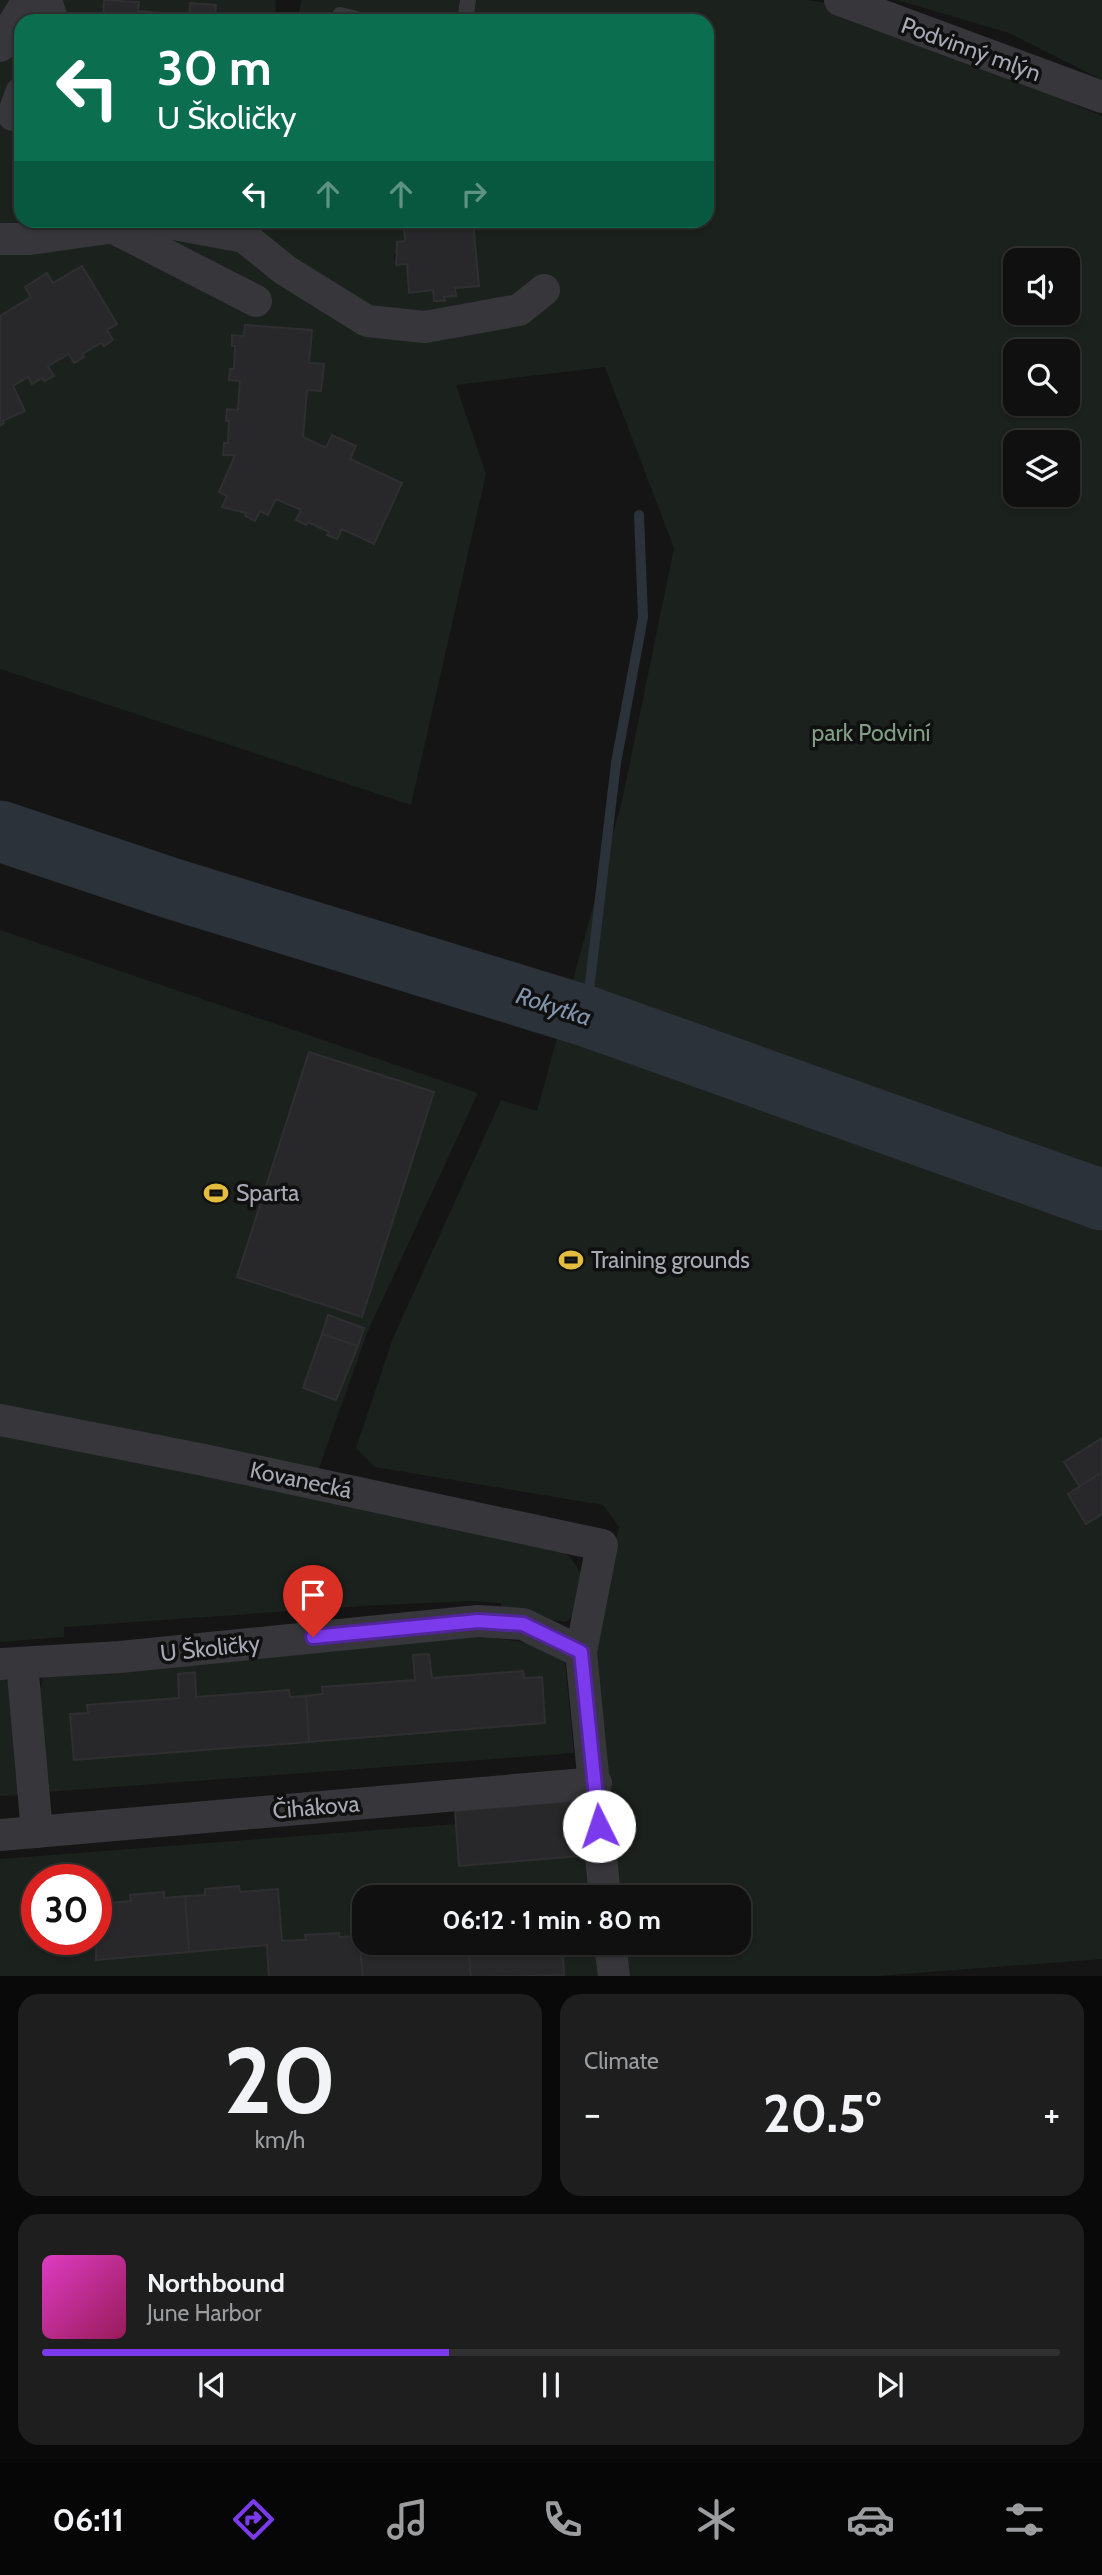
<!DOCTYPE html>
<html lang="en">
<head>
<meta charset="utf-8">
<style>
  :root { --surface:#101010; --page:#1e1e1e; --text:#f1f3f6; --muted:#9c9d9f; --line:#303030; --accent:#7c3aed }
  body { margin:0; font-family:Cabin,sans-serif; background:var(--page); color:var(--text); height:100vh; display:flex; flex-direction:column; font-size:26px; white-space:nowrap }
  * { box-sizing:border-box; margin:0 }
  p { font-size:23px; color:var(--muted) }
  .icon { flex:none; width:38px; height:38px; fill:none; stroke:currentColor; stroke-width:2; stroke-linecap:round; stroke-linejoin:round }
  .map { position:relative; height:1976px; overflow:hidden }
  .details { display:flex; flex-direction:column; gap:18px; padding:18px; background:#090909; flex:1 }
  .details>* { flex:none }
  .guide { position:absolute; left:14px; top:14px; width:700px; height:214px; border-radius:21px; box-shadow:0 2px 5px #0004,0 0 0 2px var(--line); background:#0b6e4f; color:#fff; overflow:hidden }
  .controls { position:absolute; left:1003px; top:248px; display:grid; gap:14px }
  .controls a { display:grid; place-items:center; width:77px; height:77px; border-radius:14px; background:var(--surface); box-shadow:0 2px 5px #0004,0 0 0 2px var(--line); font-size:35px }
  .speed { position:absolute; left:21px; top:1864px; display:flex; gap:14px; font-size:35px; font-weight:700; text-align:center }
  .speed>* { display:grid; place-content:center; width:91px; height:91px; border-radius:50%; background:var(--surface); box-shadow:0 2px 5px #0004,0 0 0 2px var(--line); line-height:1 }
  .speed .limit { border:10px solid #d22; background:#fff; color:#111 }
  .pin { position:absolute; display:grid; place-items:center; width:60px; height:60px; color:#fff; margin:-72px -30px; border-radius:50% 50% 50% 0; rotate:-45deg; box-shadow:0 0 7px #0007 }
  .pin .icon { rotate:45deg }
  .me { position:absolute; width:77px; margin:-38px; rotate:356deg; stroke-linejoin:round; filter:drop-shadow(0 0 5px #0008) }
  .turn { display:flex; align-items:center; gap:24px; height:147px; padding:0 28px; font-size:32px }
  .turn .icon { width:91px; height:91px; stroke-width:2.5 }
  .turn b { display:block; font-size:49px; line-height:60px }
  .lanes { display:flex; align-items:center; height:66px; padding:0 28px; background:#0003; justify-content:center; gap:35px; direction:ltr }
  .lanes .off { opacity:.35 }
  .big { font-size:52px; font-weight:800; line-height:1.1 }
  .details .tile { flex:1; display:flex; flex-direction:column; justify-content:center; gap:10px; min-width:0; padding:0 24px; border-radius:21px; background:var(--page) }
  .details .dial { align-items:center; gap:0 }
  .dial b { font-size:91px; line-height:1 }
  .song { display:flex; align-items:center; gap:21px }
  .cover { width:84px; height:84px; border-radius:10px; background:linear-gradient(135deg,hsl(310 70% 55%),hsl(330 70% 35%)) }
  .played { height:7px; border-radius:4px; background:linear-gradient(90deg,var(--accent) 40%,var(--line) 40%) }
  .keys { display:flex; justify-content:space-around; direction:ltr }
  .heat { display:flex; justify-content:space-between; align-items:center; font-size:38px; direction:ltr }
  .details .tiles { flex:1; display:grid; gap:18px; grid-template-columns:1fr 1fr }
  .tile:last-child { grid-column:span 2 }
  .trip { position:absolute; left:352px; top:1885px; width:399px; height:70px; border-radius:21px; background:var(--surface); box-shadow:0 2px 5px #0004,0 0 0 2px var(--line); font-weight:800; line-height:70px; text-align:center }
  .dock { display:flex; height:112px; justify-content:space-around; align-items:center; background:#060606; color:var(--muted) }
  .dock .icon { width:49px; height:49px }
  .dock .selected { color:var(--accent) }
  .dock b { font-size:32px; color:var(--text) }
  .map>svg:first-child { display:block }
  .green { fill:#1b211d; fill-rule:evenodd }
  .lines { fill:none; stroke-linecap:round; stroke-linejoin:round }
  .stream { stroke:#2c3239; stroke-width:10 }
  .river { stroke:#2c3239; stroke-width:61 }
  .building { fill:#28282a; stroke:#2f2f32; stroke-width:2 }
  .lane { stroke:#36363b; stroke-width:16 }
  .street { stroke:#36363b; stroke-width:32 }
  .route-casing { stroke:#51269a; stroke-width:18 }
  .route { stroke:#7c3aed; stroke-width:12 }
  .labels { text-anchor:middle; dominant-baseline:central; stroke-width:7; stroke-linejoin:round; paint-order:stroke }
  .street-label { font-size:23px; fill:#a7aab5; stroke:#101011 }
  .park-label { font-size:23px; fill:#809f85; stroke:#101011 }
  .poi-label { font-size:23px; fill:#a7aab5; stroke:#101011; text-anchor:start }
  .water-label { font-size:24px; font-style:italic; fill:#8195ae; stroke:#101011 }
</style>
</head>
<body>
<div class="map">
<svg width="1102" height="1977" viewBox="0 0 1102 1977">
  <rect width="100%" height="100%" fill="#151516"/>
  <g class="green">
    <path d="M0,0H104L103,21H21V220H384L387,225L398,221C407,233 405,241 398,253L394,254L395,265L407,264L409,292L433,290L434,301L455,296V288L479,286L473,222L467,221L707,220V21H296L302,0H808L848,7L1102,116V1472L1068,1495L1086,1524L1102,1514V1959L864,1977L620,1976L617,1943L738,1942V1897H614L593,1641L619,1527L603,1505L375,1467L356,1448L393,1338L501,1100L537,1111L622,801L674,548L605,367L456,385L486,474L411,805L0,669V426L4,423L2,421L25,411L13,386L28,377L32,384L42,378L45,381L54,375L48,366L69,354L75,363L84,358L82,354L101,343L104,346L113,340L107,330L117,324L53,283L47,273L25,287L31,297L0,316ZM1015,261H1068V313H1015ZM246,325L312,330L309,363L324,365L321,391L307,390L303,437L326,448L333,435L356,446L350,459L402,483L374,543L342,529L337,539L327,535L329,532L308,522L306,525L296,521L301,510L276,499L269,515L260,511L254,521L245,517L246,513L223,507L227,496L219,492L235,455H224L228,443L229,421L226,420L227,410H238L240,381L229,380L230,369H234L235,346L232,345V335L244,336ZM1015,352H1068V404H1015ZM1015,443H1068V495H1015Z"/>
    <path d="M120,0H276L275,21L215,17V5L190,3L189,15L138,11L139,2Z"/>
    <path d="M897,0H1102V80L1009,33Z"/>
    <path d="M0,930L478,1093L367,1333L318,1471L0,1412Z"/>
    <path d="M0,1435L559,1546C574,1560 592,1582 581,1605C578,1611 571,1617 566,1622L501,1612V1603L472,1601L362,1606L64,1627V1637L0,1642Z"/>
    <path d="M480,1636C506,1640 546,1642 565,1662L574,1753L47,1792L39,1692L44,1675ZM429,1654L432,1678L523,1671L524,1678L542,1677L545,1722L74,1760L70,1715L88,1713L87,1705L179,1698V1674L194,1672L196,1697L289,1690L290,1697L323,1694V1687L415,1680L413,1655Z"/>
    <path d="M0,1675L9,1683L21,1795L0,1796Z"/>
    <path d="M593,1812L600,1897H364V1935L339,1937L338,1933L306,1935V1940L282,1941L278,1889L240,1892L239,1886L205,1889V1895L164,1898V1892L130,1895L131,1901L96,1904V1880H37V1939H95L97,1959L267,1945L269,1976L0,1977V1859L456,1824L459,1866L579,1856L576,1814Z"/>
    <path d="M562,1943H603L606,1976L550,1977L564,1975Z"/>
  </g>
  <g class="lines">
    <path class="stream" d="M586,1016L616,763L643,617L639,515"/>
    <path class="river" d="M0,831L170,888L586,1016L1102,1200"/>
  </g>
  <g class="building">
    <path d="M104,0L139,2L138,11L189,15L190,3L216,5L215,17L258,21H103Z"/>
    <path d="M398,220L473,222L479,286L455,288L456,296L444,297L445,301H434L433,290L409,293L407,264L396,265L397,242L405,241L404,228Z"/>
    <path d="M82,266L117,324L107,330L113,340L104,346L101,343L82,354L84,357L74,363L69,354L48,366L54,376L44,381L42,378L32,384L28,377L13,386L25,411L2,421L4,423L0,426V316L31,297L25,287L47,273L53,283Z"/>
    <path d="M245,325L312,330L309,363L324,364L321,391L307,390L303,437L326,448L332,435L356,446L350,459L402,483L374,544L342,529L337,539L327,535L329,532L308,522L306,525L296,520L301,510L276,499L268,515L260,511L255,521L245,516L246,513L222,507L227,496L219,492L235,455H223L224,443H228L229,421H226L227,409L238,410L240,381L229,380L230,369H234L235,346H232V335L244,336Z"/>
    <path d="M309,1052L434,1092L362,1317L237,1277Z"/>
    <path d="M328,1315L364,1328L358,1346L322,1334Z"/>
    <path d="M322,1334L358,1346L336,1400L303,1388Z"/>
    <path d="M1102,1438V1472L1080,1487L1064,1462Z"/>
    <path d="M1102,1472V1514L1086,1524L1068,1494Z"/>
    <path d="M429,1654L432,1678L523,1671L524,1678L542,1677L545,1723L309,1742L306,1696L323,1694L322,1687L415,1680L413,1655Z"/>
    <path d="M195,1672L196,1697L289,1690L290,1697L306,1696L309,1742L74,1760L70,1714L88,1713L87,1705L179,1698L178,1674Z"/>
    <path d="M575,1801L580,1856L459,1866L455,1811Z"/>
    <path d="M239,1886L240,1892L278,1889L282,1941L306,1940L305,1935L339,1933V1937L359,1936L363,1977H269L267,1945L189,1952L185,1896L205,1895V1889Z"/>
    <path d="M164,1892V1898L185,1896L189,1952L96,1960V1904L131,1901L130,1895Z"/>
    <path d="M364,1935V1942H468L471,1977H363L359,1936Z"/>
    <path d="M468,1942H562L564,1975L471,1977Z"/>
  </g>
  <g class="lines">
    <g class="lane">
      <path d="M340,15L364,21"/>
      <path d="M465,21L468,0"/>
    </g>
    <g class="street">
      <path d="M46,0L51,16L49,21"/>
      <path d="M840,0L1102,97"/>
      <path d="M0,46L28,0"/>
      <path d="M13,115L21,93"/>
      <path d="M110,226L256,301"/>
      <path d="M0,239H30L158,221L244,237L285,270L367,321L425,327L519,310L544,290"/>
      <path d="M0,1420L204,1460L602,1545L581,1652L605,1897"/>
      <path d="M22,1663L37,1832"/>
      <path d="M0,1664L120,1657L478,1621L523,1624L581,1652"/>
      <path d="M0,1835L596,1783"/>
      <path d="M610,1942L614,1977"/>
    </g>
  </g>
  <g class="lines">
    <g class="route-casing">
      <path id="route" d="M313,1637L478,1621L523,1624L581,1652L599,1826"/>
    </g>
    <use href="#route" class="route"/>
  </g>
  <defs>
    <g id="stadium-bare" transform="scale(1.89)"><path d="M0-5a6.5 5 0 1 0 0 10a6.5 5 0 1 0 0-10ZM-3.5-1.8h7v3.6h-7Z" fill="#e4bd3f" stroke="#101011" stroke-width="2.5" paint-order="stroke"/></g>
  </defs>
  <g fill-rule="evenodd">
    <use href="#stadium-bare" x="216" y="1193"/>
    <use href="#stadium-bare" x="571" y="1260"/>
  </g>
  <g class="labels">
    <g class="street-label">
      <text transform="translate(971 49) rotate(20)">Podvinný mlýn</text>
      <text transform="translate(301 1480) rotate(12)">Kovanecká</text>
      <text transform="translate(210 1648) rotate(-6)">U Školičky</text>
      <text transform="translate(316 1807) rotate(-5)">Čihákova</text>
    </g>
    <g class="park-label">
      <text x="871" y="733">park Podviní</text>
    </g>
    <g class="poi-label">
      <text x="236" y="1193">Sparta</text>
      <text x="591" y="1260">Training grounds</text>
    </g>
    <g class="water-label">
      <text transform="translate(554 1006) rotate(18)">Rokytka</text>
    </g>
  </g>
</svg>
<div class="controls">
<a><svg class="icon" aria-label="sound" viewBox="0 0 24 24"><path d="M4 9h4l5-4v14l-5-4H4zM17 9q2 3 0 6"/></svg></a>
<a><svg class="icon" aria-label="search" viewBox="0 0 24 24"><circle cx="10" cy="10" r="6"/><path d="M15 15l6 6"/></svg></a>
<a><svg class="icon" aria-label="layers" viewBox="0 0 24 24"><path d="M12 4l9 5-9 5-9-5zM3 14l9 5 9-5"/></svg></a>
</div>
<div class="speed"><div class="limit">30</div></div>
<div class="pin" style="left:313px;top:1637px;background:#d93025"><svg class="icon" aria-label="arrive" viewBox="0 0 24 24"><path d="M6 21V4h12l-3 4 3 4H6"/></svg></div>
<svg class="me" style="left:599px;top:1826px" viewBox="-20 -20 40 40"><circle r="19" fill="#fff"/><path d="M0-13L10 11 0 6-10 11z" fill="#7c3aed"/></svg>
<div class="trip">06:12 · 1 min · 80 m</div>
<div class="guide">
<div class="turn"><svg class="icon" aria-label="left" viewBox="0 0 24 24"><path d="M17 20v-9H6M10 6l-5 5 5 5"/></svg><div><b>30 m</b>U Školičky</div></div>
<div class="lanes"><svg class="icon" aria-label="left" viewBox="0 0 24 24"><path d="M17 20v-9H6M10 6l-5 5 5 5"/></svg><svg class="icon off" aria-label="ahead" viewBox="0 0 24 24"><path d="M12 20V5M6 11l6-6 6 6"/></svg><svg class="icon off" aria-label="ahead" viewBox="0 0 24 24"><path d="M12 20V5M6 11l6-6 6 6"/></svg><svg class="icon off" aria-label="right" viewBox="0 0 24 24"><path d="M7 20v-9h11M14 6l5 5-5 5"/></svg></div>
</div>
</div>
<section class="details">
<div class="tiles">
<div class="tile dial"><b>20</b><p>km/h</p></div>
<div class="tile"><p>Climate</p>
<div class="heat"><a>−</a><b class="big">20.5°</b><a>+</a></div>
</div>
<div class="tile">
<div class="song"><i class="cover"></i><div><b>Northbound</b><p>June Harbor</p></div></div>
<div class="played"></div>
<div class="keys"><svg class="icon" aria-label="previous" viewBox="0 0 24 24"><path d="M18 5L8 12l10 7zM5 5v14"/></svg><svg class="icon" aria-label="pause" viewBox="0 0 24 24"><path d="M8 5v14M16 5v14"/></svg><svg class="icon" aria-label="next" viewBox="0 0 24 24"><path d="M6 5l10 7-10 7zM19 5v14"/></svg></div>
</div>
</div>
</section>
<nav class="dock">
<b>06:11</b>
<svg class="icon selected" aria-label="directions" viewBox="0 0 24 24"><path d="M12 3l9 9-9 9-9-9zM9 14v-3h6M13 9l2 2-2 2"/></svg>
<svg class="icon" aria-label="music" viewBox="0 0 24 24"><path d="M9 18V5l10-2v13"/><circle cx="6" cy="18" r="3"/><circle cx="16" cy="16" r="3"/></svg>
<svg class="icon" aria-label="phone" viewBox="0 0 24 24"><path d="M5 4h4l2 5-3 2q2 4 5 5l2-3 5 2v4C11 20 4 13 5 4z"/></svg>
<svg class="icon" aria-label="climate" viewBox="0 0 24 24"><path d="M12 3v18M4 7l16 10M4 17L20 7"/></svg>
<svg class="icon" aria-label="car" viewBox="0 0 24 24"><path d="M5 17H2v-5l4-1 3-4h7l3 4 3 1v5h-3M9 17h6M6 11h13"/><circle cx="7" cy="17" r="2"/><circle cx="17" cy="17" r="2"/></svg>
<svg class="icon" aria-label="filters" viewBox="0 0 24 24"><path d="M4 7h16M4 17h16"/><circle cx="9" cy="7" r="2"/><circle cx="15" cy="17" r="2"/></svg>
</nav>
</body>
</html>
